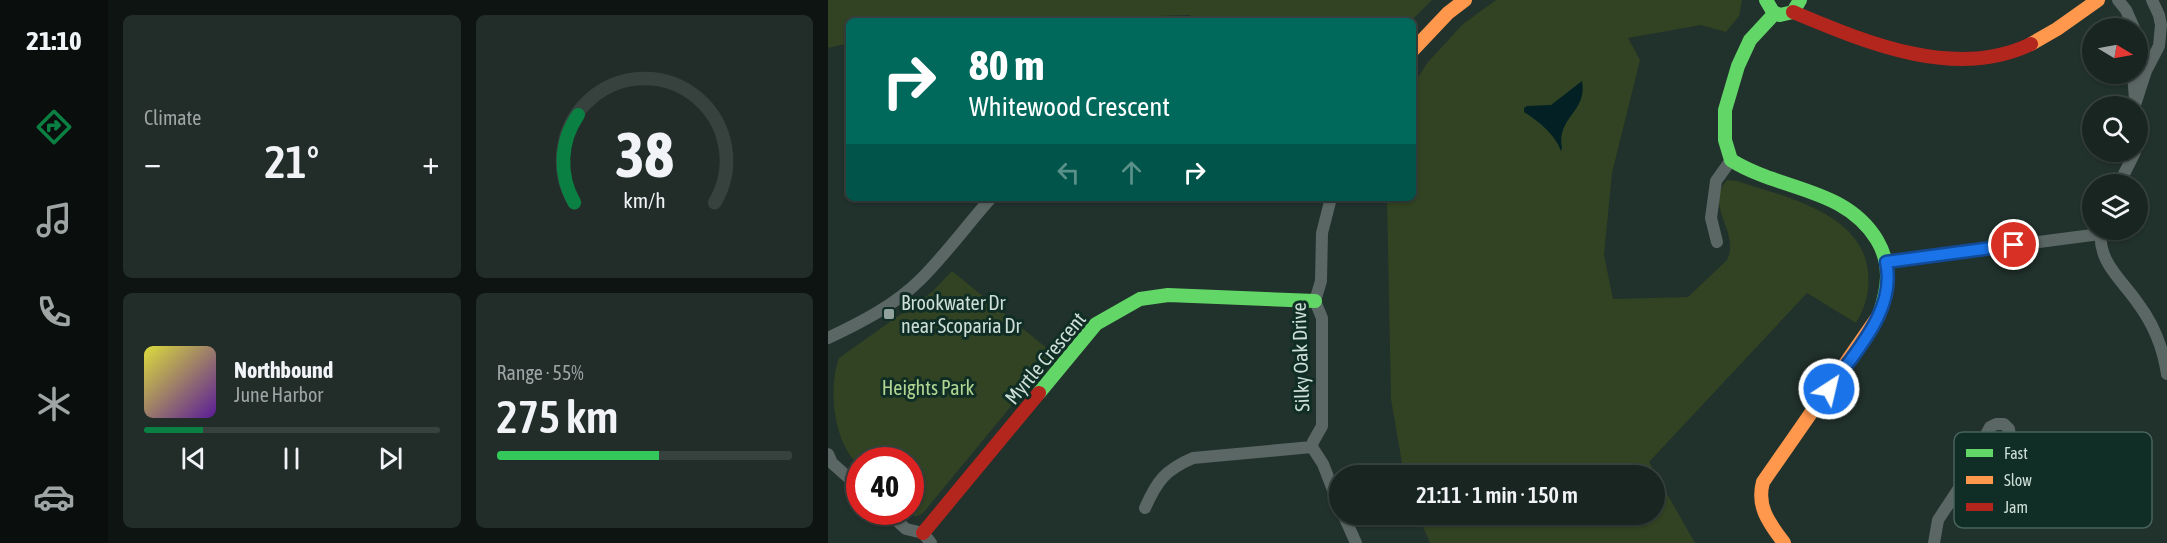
<!DOCTYPE html>
<html lang="en">
<head>
<meta charset="utf-8">
<style>
  :root { --surface:#192521; --page:#222d2a; --text:#f1f3f6; --muted:#9fa5a5; --line:#37423f; --accent:#0b8043 }
  body { margin:0; font-family:"Asap Condensed",sans-serif; background:var(--page); color:var(--text); height:100vh; display:flex; flex-direction:column; font-size:22px; white-space:nowrap }
  * { box-sizing:border-box; margin:0 }
  p { font-size:20px; color:var(--muted) }
  .icon { flex:none; width:33px; height:33px; fill:none; stroke:currentColor; stroke-width:2; stroke-linecap:round; stroke-linejoin:round }
  .map { position:relative; flex:1; overflow:hidden }
  .sheet { display:flex; flex-direction:column; gap:15px; padding:15px; background:#0e1412; width:720px }
  .sheet>* { flex:none }
  .banner { position:absolute; left:18px; top:18px; width:570px; height:183px; border-radius:9px; box-shadow:0 2px 4px #0004,0 0 0 2px var(--line); background:#00695c; color:#fff; overflow:hidden }
  .needle { width:39px; rotate:100deg }
  .controls { position:absolute; left:1254px; top:18px; display:grid; gap:12px }
  .controls a { display:grid; place-items:center; width:66px; height:66px; border-radius:50%; background:var(--surface); box-shadow:0 2px 4px #0004,0 0 0 2px var(--line); font-size:30px }
  .speed { position:absolute; left:18px; top:447px; display:flex; gap:12px; font-size:30px; font-weight:700; text-align:center }
  .speed>* { display:grid; place-content:center; width:78px; height:78px; border-radius:50%; background:var(--surface); box-shadow:0 2px 4px #0004,0 0 0 2px var(--line); line-height:1 }
  .speed .limit { border:9px solid #d22; background:#fff; color:#111 }
  .pin { position:absolute; display:grid; place-items:center; width:51px; height:51px; color:#fff; margin:-26px; border:3px solid #fff; border-radius:50%; box-shadow:0 2px 6px #0007 }
  .me { position:absolute; width:66px; margin:-33px; rotate:35deg; stroke-linejoin:round; filter:drop-shadow(0 0 4px #0008) }
  .turn { display:flex; align-items:center; gap:21px; height:126px; padding:0 24px; font-size:27px }
  .turn .icon { width:78px; height:78px; stroke-width:2.5 }
  .turn b { display:block; font-size:42px; line-height:51px }
  .lanes { display:flex; align-items:center; height:57px; padding:0 24px; background:#0003; justify-content:center; gap:30px; direction:ltr }
  .lanes .off { opacity:.35 }
  .big { font-size:45px; font-weight:600; line-height:1.1 }
  .sheet .widget { flex:1; display:flex; flex-direction:column; justify-content:center; gap:9px; min-width:0; padding:0 21px; border-radius:9px; background:var(--page) }
  .sheet .dial { align-items:center; gap:0 }
  .dial svg { height:156px; overflow:visible; fill:none; stroke:var(--line); stroke-width:7; stroke-linecap:round; text-anchor:middle }
  .dial text { fill:var(--text); stroke:none }
  .song { display:flex; align-items:center; gap:18px }
  .cover { width:72px; height:72px; border-radius:9px; background:linear-gradient(135deg,hsl(60 70% 55%),hsl(270 70% 35%)) }
  .played { height:6px; border-radius:3px; background:linear-gradient(90deg,var(--accent) 20%,var(--line) 20%) }
  .keys { display:flex; justify-content:space-around; direction:ltr }
  .heat { display:flex; justify-content:space-between; align-items:center; font-size:33px; direction:ltr }
  .charge { height:9px; border-radius:4px; background:linear-gradient(90deg,#34c759 55%,var(--line) 0) }
  .sheet .tiles { flex:1; display:grid; gap:15px; grid-template-columns:repeat(2,1fr) }
  .trip { position:absolute; left:501px; top:465px; width:336px; height:60px; border-radius:30px; background:var(--surface); box-shadow:0 2px 4px #0004,0 0 0 2px var(--line); font-weight:600; line-height:60px; text-align:center }
  main { display:flex; flex:1; min-height:0 }
  .menu { display:flex; flex-direction:column; width:108px; justify-content:space-around; align-items:center; background:#0a0f0d; color:var(--muted) }
  .menu .icon { width:42px; height:42px }
  .menu .active { color:var(--accent) }
  .menu b { font-size:27px; color:var(--text) }
  .map>svg:first-child { display:block }
  .green { fill:#314322 }
  .water { fill:#032125 }
  .lines { fill:none; stroke-linecap:round; stroke-linejoin:round }
  .street { stroke:#5b6764; stroke-width:12 }
  .fast { stroke:#63d668; stroke-width:14 }
  .slow { stroke:#ff974d; stroke-width:14 }
  .jam { stroke:#b3261e; stroke-width:14 }
  .route-casing { stroke:#114b97; stroke-width:15 }
  .route { stroke:#1a73e8; stroke-width:10 }
  .poi-dot { fill:#91a29c; stroke:#102e25; stroke-width:2 }
  .labels { text-anchor:middle; dominant-baseline:central; stroke-width:6; stroke-linejoin:round; paint-order:stroke }
  .poi-label { font-size:20px; fill:#cedfd8; stroke:#102e25; text-anchor:start }
  .street-label { font-size:20px; fill:#cedfd8; stroke:#102e25 }
  .park-label { font-size:20px; fill:#b1d592; stroke:#102e25 }
  .key { fill:#102e25; stroke:#49635b; stroke-width:1.5 }
  .key-label { font-size:16px; fill:#cedfd8 }
</style>
</head>
<body>
<main>
<nav class="menu">
<b>21:10</b>
<svg class="icon active" aria-label="directions" viewBox="0 0 24 24"><path d="M12 3l9 9-9 9-9-9zM9 14v-3h6M13 9l2 2-2 2"/></svg>
<svg class="icon" aria-label="music" viewBox="0 0 24 24"><path d="M9 18V5l10-2v13"/><circle cx="6" cy="18" r="3"/><circle cx="16" cy="16" r="3"/></svg>
<svg class="icon" aria-label="phone" viewBox="0 0 24 24"><path d="M5 4h4l2 5-3 2q2 4 5 5l2-3 5 2v4C11 20 4 13 5 4z"/></svg>
<svg class="icon" aria-label="climate" viewBox="0 0 24 24"><path d="M12 3v18M4 7l16 10M4 17L20 7"/></svg>
<svg class="icon" aria-label="car" viewBox="0 0 24 24"><path d="M5 17H2v-5l4-1 3-4h7l3 4 3 1v5h-3M9 17h6M6 11h13"/><circle cx="7" cy="17" r="2"/><circle cx="17" cy="17" r="2"/></svg>
</nav>
<section class="sheet">
<div class="tiles">
<div class="widget"><p>Climate</p>
<div class="heat"><a>−</a><b class="big">21°</b><a>+</a></div>
</div>
<div class="widget dial"><svg viewBox="0 0 100 80">
<path d="M14 69A42 42 0 1 1 86 69"/>
<path d="M14 69A42 42 0 0 1 16 24" stroke="#0b8043"/>
<text x="50" y="56" font-size="32" font-weight="700">38</text>
<text x="50" y="72" font-size="11">km/h</text>
</svg></div>
<div class="widget">
<div class="song"><i class="cover"></i><div><b>Northbound</b><p>June Harbor</p></div></div>
<div class="played"></div>
<div class="keys"><svg class="icon" aria-label="previous" viewBox="0 0 24 24"><path d="M18 5L8 12l10 7zM5 5v14"/></svg><svg class="icon" aria-label="pause" viewBox="0 0 24 24"><path d="M8 5v14M16 5v14"/></svg><svg class="icon" aria-label="next" viewBox="0 0 24 24"><path d="M6 5l10 7-10 7zM19 5v14"/></svg></div>
</div>
<div class="widget"><p>Range · 55%</p><b class="big">275 km</b><div class="charge"></div></div>
</div>
</section>
<div class="map">
<svg width="1339" height="543" viewBox="0 0 1339 543">
  <rect width="100%" height="100%" fill="#21312c"/>
  <g class="green">
    <path d="M0,0H604L583,21H381L360,15L182,21H21V43L0,48Z"/>
    <path d="M668,0H914L911,16L898,32L873,25L800,38L812,60L784,173L776,255L785,299L860,297L899,260C913,231 875,207 899,180L909,181C954,196 1028,211 1039,265C1043,287 1039,304 1028,323L979,293L821,462L867,543H602L590,515L826,514V476L576,475L563,399L559,198H585V85L600,62L635,24Z"/>
    <path d="M124,271L226,354L95,513L87,517L83,508L82,460H32L31,465C5,443 0,388 11,358L104,292Z"/>
  </g>
  <path class="water" d="M754,81C760,112 728,117 734,148L733,151C727,134 710,121 696,112V108L699,106L723,105Z"/>
  <g class="lines">
    <g class="street">
      <path d="M1290,0L1298,10L1306,28"/>
      <path d="M1305,74L1307,99"/>
      <path d="M1307,105L1318,71L1331,46L1333,25L1331,15L1324,0"/>
      <path d="M1310,134V141"/>
      <path d="M1291,184L1307,152"/>
      <path d="M503,198L494,233L493,281L487,301L494,318V426L485,442L484,447L495,464L512,508"/>
      <path d="M1273,230C1269,261 1293,279 1309,302C1325,323 1335,347 1339,374"/>
      <path d="M889,242L883,218L888,181L903,160"/>
      <path d="M1058,262L1272,234"/>
      <path d="M0,338C34,322 67,305 93,279C118,254 139,225 163,198"/>
      <path d="M0,454L4,463L32,488"/>
      <path d="M317,508C329,481 337,470 365,458L484,447"/>
      <path d="M59,512L78,529L95,533L103,543"/>
      <path d="M515,514L528,543"/>
      <path d="M1106,543L1110,520L1145,467L1151,448L1162,427L1168,424H1176L1181,429C1185,448 1159,458 1145,467"/>
    </g>
    <g class="fast">
      <path d="M938,0L945,12L952,15L965,12L972,0"/>
      <path d="M947,13L922,40L910,66L897,110V140L903,160C952,191 1017,187 1049,240C1064,265 1060,289 1051,315"/>
      <path d="M211,393L268,324L312,299L340,295L487,301"/>
    </g>
    <g class="slow">
      <path d="M1203,44L1229,29L1270,0"/>
      <path d="M585,50L620,13L637,0"/>
      <path d="M956,543C942,524 928,507 935,482L1051,315"/>
    </g>
    <g class="jam">
      <path d="M965,12C1037,42 1127,81 1203,44"/>
      <path d="M95,533L211,393"/>
    </g>
  </g>
  <g class="lines">
    <g class="route-casing">
      <path id="route" d="M1001,389C1026,353 1069,310 1058,262L1186,245"/>
    </g>
    <use href="#route" class="route"/>
  </g>
  <rect class="poi-dot" x="55" y="308" width="12" height="12" rx="3"/>
  <g class="labels">
    <g class="poi-label">
      <text x="73" y="302">Brookwater Dr<tspan x="73" dy="23">near Scoparia Dr</tspan></text>
    </g>
    <g class="street-label">
      <text transform="translate(472 357) rotate(-92)">Silky Oak Drive</text>
      <text transform="translate(217 358) rotate(-50)">Myrtle Crescent</text>
    </g>
    <g class="park-label">
      <text x="100" y="387">Heights Park</text>
    </g>
  </g>
  <rect x="1126" y="432" width="198" height="96" rx="9" class="key"/>
  <rect x="1138" y="449" width="27" height="8" fill="#63d668"/>
  <rect x="1138" y="476" width="27" height="8" fill="#ff974d"/>
  <rect x="1138" y="503" width="27" height="8" fill="#b3261e"/>
  <g class="key-label">
    <text x="1176" y="459">Fast</text>
    <text x="1176" y="486">Slow</text>
    <text x="1176" y="513">Jam</text>
  </g>
</svg>
<div class="controls">
<a><svg class="needle" viewBox="-14 -14 28 28"><path d="M0-13l5 13h-10z" fill="#e53935"/><path d="M0 13l5-13h-10z" fill="#9fa5a5"/></svg></a>
<a><svg class="icon" aria-label="search" viewBox="0 0 24 24"><circle cx="10" cy="10" r="6"/><path d="M15 15l6 6"/></svg></a>
<a><svg class="icon" aria-label="layers" viewBox="0 0 24 24"><path d="M12 4l9 5-9 5-9-5zM3 14l9 5 9-5"/></svg></a>
</div>
<div class="speed"><div class="limit">40</div></div>
<div class="pin" style="left:1186px;top:245px;background:#d93025"><svg class="icon" aria-label="arrive" viewBox="0 0 24 24"><path d="M6 21V4h12l-3 4 3 4H6"/></svg></div>
<svg class="me" style="left:1001px;top:389px" viewBox="-20 -20 40 40"><circle r="17" fill="#1a73e8" stroke="#fff" stroke-width="3"/><path d="M0-11L8 9 0 5-8 9z" fill="#fff"/></svg>
<div class="trip">21:11 · 1 min · 150 m</div>
<div class="banner">
<div class="turn"><svg class="icon" aria-label="right" viewBox="0 0 24 24"><path d="M7 20v-9h11M14 6l5 5-5 5"/></svg><div><b>80 m</b>Whitewood Crescent</div></div>
<div class="lanes"><svg class="icon off" aria-label="left" viewBox="0 0 24 24"><path d="M17 20v-9H6M10 6l-5 5 5 5"/></svg><svg class="icon off" aria-label="ahead" viewBox="0 0 24 24"><path d="M12 20V5M6 11l6-6 6 6"/></svg><svg class="icon" aria-label="right" viewBox="0 0 24 24"><path d="M7 20v-9h11M14 6l5 5-5 5"/></svg></div>
</div>
</div>
</main>
</body>
</html>
